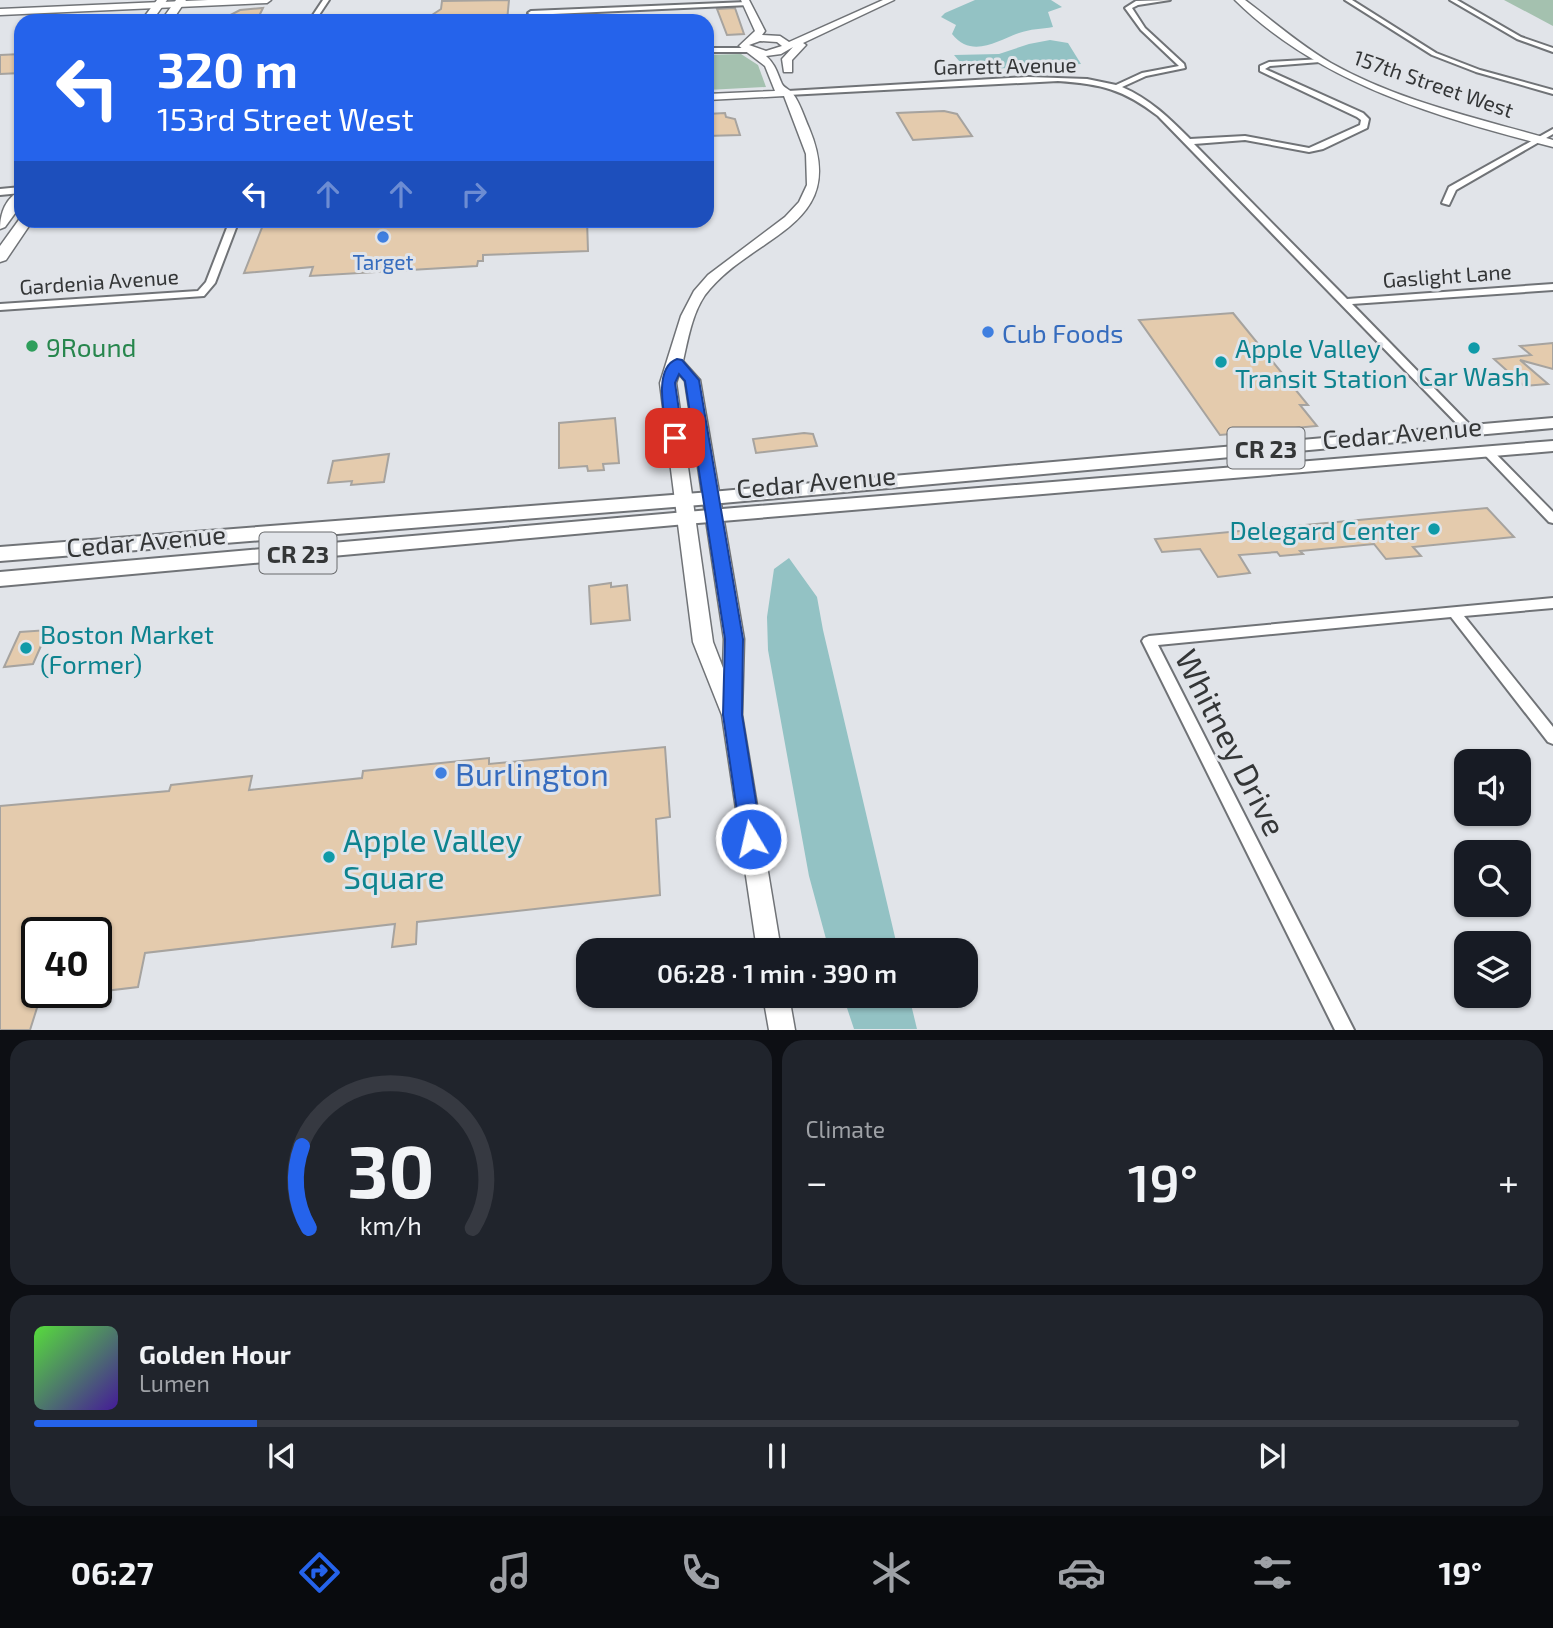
<!DOCTYPE html>
<html lang="en">
<head>
<meta charset="utf-8">
<style>
  :root { --surface:#171b24; --page:#20242c; --text:#f1f3f6; --muted:#9ea1a6; --line:#363941; --accent:#2563eb }
  body { margin:0; font-family:"Exo 2",sans-serif; background:var(--page); color:var(--text); height:100vh; display:flex; flex-direction:column; font-size:26px; white-space:nowrap }
  * { box-sizing:border-box; margin:0 }
  p { font-size:23px; color:var(--muted) }
  .icon { flex:none; width:38px; height:38px; fill:none; stroke:currentColor; stroke-width:2; stroke-linecap:round; stroke-linejoin:round }
  .map { position:relative; height:1030px; overflow:hidden }
  .sheet { display:flex; flex-direction:column; gap:10px; padding:10px; background:#0d0f14; flex:1 }
  .sheet>* { flex:none }
  .guide { position:absolute; left:14px; top:14px; width:700px; height:214px; border-radius:21px; box-shadow:0 2px 5px #0004; background:#2563eb; color:#fff; overflow:hidden }
  .controls { position:absolute; left:1454px; top:749px; display:grid; gap:14px }
  .controls a { display:grid; place-items:center; width:77px; height:77px; border-radius:14px; background:var(--surface); box-shadow:0 2px 5px #0004; font-size:35px }
  .speed { position:absolute; left:21px; top:917px; display:flex; gap:14px; font-size:35px; font-weight:700; text-align:center }
  .speed>* { display:grid; place-content:center; width:91px; height:91px; border-radius:50%; background:var(--surface); box-shadow:0 2px 5px #0004; line-height:1 }
  .speed .limit { border:4px solid #111; border-radius:10px; background:#fff; color:#111 }
  .pin { position:absolute; display:grid; place-items:center; width:60px; height:60px; color:#fff; margin:-30px; border-radius:14px; box-shadow:0 4px 10px #0006 }
  .me { position:absolute; width:77px; margin:-38px; rotate:351deg; stroke-linejoin:round; filter:drop-shadow(0 0 5px #0008) }
  .turn { display:flex; align-items:center; gap:24px; height:147px; padding:0 28px; font-size:32px }
  .turn .icon { width:91px; height:91px; stroke-width:2.5 }
  .turn b { display:block; font-size:49px; line-height:60px }
  .lanes { display:flex; align-items:center; height:66px; padding:0 28px; background:#0003; justify-content:center; gap:35px; direction:ltr }
  .lanes .off { opacity:.35 }
  .big { font-size:52px; font-weight:600; line-height:1.1 }
  .sheet .card { flex:1; display:flex; flex-direction:column; justify-content:center; gap:10px; min-width:0; padding:0 24px; border-radius:21px; background:var(--page) }
  .sheet .dial { align-items:center; gap:0 }
  .dial svg { height:182px; overflow:visible; fill:none; stroke:var(--line); stroke-width:7; stroke-linecap:round; text-anchor:middle }
  .dial text { fill:var(--text); stroke:none }
  .song { display:flex; align-items:center; gap:21px }
  .cover { width:84px; height:84px; border-radius:10px; background:linear-gradient(135deg,hsl(110 70% 55%),hsl(260 70% 35%)) }
  .played { height:7px; border-radius:4px; background:linear-gradient(90deg,var(--accent) 15%,var(--line) 15%) }
  .keys { display:flex; justify-content:space-around; direction:ltr }
  .heat { display:flex; justify-content:space-between; align-items:center; font-size:38px; direction:ltr }
  .sheet .tiles { flex:1; display:grid; gap:10px; grid-template-columns:1fr 1fr }
  .card:last-child { grid-column:span 2 }
  .trip { position:absolute; left:576px; top:938px; width:402px; height:70px; border-radius:21px; background:var(--surface); box-shadow:0 2px 5px #0004; font-weight:600; line-height:70px; text-align:center }
  .menu { display:flex; height:112px; justify-content:space-around; align-items:center; background:#090b0e; color:var(--muted) }
  .menu .icon { width:49px; height:49px }
  .menu .current { color:var(--accent) }
  .menu b { font-size:32px; color:var(--text) }
  .map>svg:first-child { display:block }
  .green { fill:#a4c1af }
  .water { fill:#93c2c4 }
  .building { fill:#e4cbad; stroke:#a6a39f; stroke-width:2 }
  .lines { fill:none; stroke-linecap:round; stroke-linejoin:round }
  .street-casing { stroke:#707377; stroke-width:4 }
  .secondary-casing { stroke:#707377; stroke-width:3 }
  .primary-casing { stroke:#707377; stroke-width:4 }
  .highway-casing { stroke:#707377; stroke-width:3 }
  .street { fill:#fff; fill-rule:evenodd }
  .secondary { fill:#fff; fill-rule:evenodd }
  .primary { fill:#fff; fill-rule:evenodd }
  .highway { fill:#fff; fill-rule:evenodd }
  .route { fill:#2563eb; stroke:#184099; stroke-width:2 }
  .shop-dot { fill:#3f7fe0; stroke:#e1e4e9; stroke-width:2.5 }
  .leisure-dot { fill:#2e9e5b; stroke:#e1e4e9; stroke-width:2.5 }
  .culture-dot { fill:#0f9aa8; stroke:#e1e4e9; stroke-width:2.5 }
  .labels { text-anchor:middle; dominant-baseline:central; stroke-width:6; stroke-linejoin:round; paint-order:stroke }
  .far-street-label { font-size:21px; fill:#343637; stroke:#e1e4e9 }
  .far-shop-label { font-size:21px; fill:#366cbe; stroke:#e1e4e9 }
  .shield { fill:#e1e4e9; stroke:#686a6c; stroke-width:2 }
  .shield-label { font-size:24px; font-weight:bold; fill:#343637 }
  .shop-label { font-size:26px; fill:#366cbe; stroke:#e1e4e9; text-anchor:start }
  .leisure-label { font-size:26px; fill:#27864d; stroke:#e1e4e9; text-anchor:start }
  .culture-label { font-size:26px; fill:#0d838f; stroke:#e1e4e9; text-anchor:start }
  .street-label { font-size:26px; fill:#343637; stroke:#e1e4e9 }
  .near-street-label { font-size:32px; fill:#343637; stroke:#e1e4e9 }
  .near-shop-label { font-size:32px; fill:#366cbe; stroke:#e1e4e9; text-anchor:start }
  .near-culture-label { font-size:32px; fill:#0d838f; stroke:#e1e4e9; text-anchor:start }
</style>
</head>
<body>
<div class="map">
<svg width="1553" height="1030" viewBox="0 0 1553 1030">
  <rect width="100%" height="100%" fill="#e1e4e9"/>
  <g class="green">
    <path d="M1504,0H1553V26Z"/>
    <path d="M741,54L758,65L766,87L707,90V55Z"/>
  </g>
  <g class="water">
    <path d="M975,0H1051L1062,7L1048,12L1053,27C1042,29 1030,29 1019,33C997,41 972,59 952,34L956,25L941,17L945,13Z"/>
    <path d="M1050,40L1068,43L1081,64L970,70L965,68L954,55L999,54L1029,44Z"/>
    <path d="M789,558L817,597L823,630L898,950H829L809,876L768,650L767,617L774,569Z"/>
    <path d="M843,996H909L917,1029H854Z"/>
  </g>
  <g class="building">
    <path d="M509,0L507,21H439L440,17L432,15L441,9L442,1Z"/>
    <path d="M263,8L257,20L219,21L240,10Z"/>
    <path d="M735,8L744,34L727,35L717,9Z"/>
    <path d="M21,54V73L0,74V55Z"/>
    <path d="M944,111L957,114L972,136L913,140L897,113Z"/>
    <path d="M725,113L726,117L735,119L740,135L707,136V114Z"/>
    <path d="M265,220H587L588,251L483,255V261H478L477,266L310,276L313,267L244,273Z"/>
    <path d="M1233,313L1308,405H1300L1317,426L1220,435L1139,320Z"/>
    <path d="M1553,343V369L1520,360L1548,384L1524,386L1494,359L1531,355L1520,346Z"/>
    <path d="M615,418L619,463L603,464L604,470L588,471L587,466L559,468V423Z"/>
    <path d="M804,433L813,434L817,446L756,453L753,439Z"/>
    <path d="M389,454L384,482L351,485L352,481L328,483L333,461Z"/>
    <path d="M1487,508L1514,537L1413,547L1421,556L1386,559L1374,544L1300,551L1303,554L1280,556L1277,552L1239,555L1250,573L1218,577L1200,549L1162,552L1155,539Z"/>
    <path d="M611,583V587L627,585L630,620L591,624L589,586Z"/>
    <path d="M48,630L33,664L4,667L20,632Z"/>
    <path d="M665,747L670,817L656,819L660,895L417,922L416,944L392,947L395,924L145,953L138,987L96,992V933H37V992H42L30,1030H0V806L169,791L171,785L252,776L249,790L362,778L363,771L489,758V764Z"/>
  </g>
  <g class="lines">
    <g class="street-casing">
      <g id="street">
        <path d="M323,0H329L315,21H309Z"/>
        <path d="M1170,0L1138,5L1132,8L1145,28L1184,64L1185,68L1146,76L1122,87C1150,99 1169,118 1190,139L1245,136L1309,148L1360,125L1361,120L1357,117L1260,71V66L1269,62L1322,59L1323,60L1320,62L1270,66L1265,69L1363,113L1369,119L1367,128L1323,149L1309,152L1245,140L1194,144L1347,299L1553,284V290L1352,304L1473,428L1475,430L1473,432H1465L1158,116C1123,89 1101,84 1058,81L788,95L784,93L788,91L1028,77L1087,79L1116,85L1142,73L1179,66L1141,30L1125,8L1136,1Z"/>
        <path d="M1345,0H1352L1436,53L1480,70L1553,90V94L1476,72L1432,55Z"/>
        <path d="M1450,0H1457L1521,37L1553,48V52L1517,39Z"/>
        <path d="M747,2L749,5L531,15L528,13L531,11Z"/>
        <path d="M707,48H749L752,50L749,52H707Z"/>
        <path d="M1553,129V134L1456,190L1449,205L1442,203L1449,187Z"/>
        <path d="M21,187V193L0,195V189Z"/>
        <path d="M230,220H239L215,283L204,296L0,310V304L198,291L206,282Z"/>
        <path d="M1488,449L1492,450L1553,512V523L1549,522L1484,454L1482,452Z"/>
        <path d="M1553,598V608L1464,616L1553,727V744L1548,742L1451,617L1158,645L1354,1030H1335L1142,641L1144,638L1149,636Z"/>
      </g>
    </g>
    <g class="secondary-casing">
      <g id="secondary">
        <path d="M208,0H271L267,3L0,15V9Z"/>
        <path d="M741,0H749L765,31L762,35L780,36L789,42L883,0H894L803,43L806,45L792,60V72H784L782,59L793,47L781,54L766,56C776,65 777,73 782,84C785,89 790,89 793,94C800,103 804,117 809,128C851,228 751,234 705,295C692,314 688,339 683,361L700,380L744,639L742,715L781,950H757L722,715L693,642L660,383L681,316L694,291L708,275L785,217L799,202L807,185L806,154L784,96L707,100V94L775,91L765,66L739,46L755,31ZM760,41L777,42L782,46L766,51L749,45ZM679,374L685,381L724,639L723,668L713,642L676,383Z"/>
        <path d="M1235,0H1245C1273,21 1300,45 1331,63C1400,102 1478,118 1553,140V147C1440,118 1320,84 1235,0Z"/>
        <path d="M763,996H789L795,1030H769Z"/>
      </g>
    </g>
    <g class="primary-casing">
      <g id="primary">
        <path d="M1553,418V428L711,504L0,561V547L711,492Z"/>
        <path d="M1553,441V451L686,524L0,586V572L686,512Z"/>
      </g>
    </g>
    <g class="highway-casing">
      <g id="highway">
        <path d="M157,0H167L152,21H141Z"/>
        <path d="M176,0H186L172,21H161Z"/>
        <path d="M21,191V205L5,227L0,229C0,213 6,197 21,191Z"/>
        <path d="M21,217V220H33L6,260L0,262V246Z"/>
      </g>
    </g>
    <use href="#street" class="street"/>
    <use href="#secondary" class="secondary"/>
    <use href="#primary" class="primary"/>
    <use href="#highway" class="highway"/>
  </g>
  <path class="route" d="M677,359L682,360L699,380L743,639L742,715L762,839L759,845L751,847L744,845L741,839L723,715L725,639L685,381L679,374L675,383L683,438L675,443L668,438C665,418 652,368 677,359Z"/>
  <g class="shop-dot">
    <circle cx="383" cy="237" r="7"/>
    <circle cx="988" cy="332" r="7"/>
    <circle cx="441" cy="773" r="7"/>
  </g>
  <circle class="leisure-dot" cx="32" cy="346" r="7"/>
  <g class="culture-dot">
    <circle cx="1474" cy="348" r="7"/>
    <circle cx="1221" cy="362" r="7"/>
    <circle cx="1434" cy="529" r="7"/>
    <circle cx="26" cy="648" r="7"/>
    <circle cx="329" cy="857" r="7"/>
  </g>
  <g class="labels">
    <g class="far-street-label">
      <text transform="translate(1005 65) rotate(-1)">Garrett Avenue</text>
      <text transform="translate(1434 83) rotate(19)">157th Street West</text>
      <text transform="translate(1447 275) rotate(-4)">Gaslight Lane</text>
      <text transform="translate(99 281) rotate(-4)">Gardenia Avenue</text>
    </g>
    <g class="far-shop-label">
      <text x="383" y="261">Target</text>
    </g>
    <g class="shield">
      <rect x="1227.5" y="427.5" width="77" height="41" rx="5"/>
      <rect x="259.5" y="532.5" width="77" height="41" rx="5"/>
    </g>
    <g class="shield-label">
      <text x="1266" y="448">CR 23</text>
      <text x="298" y="553">CR 23</text>
    </g>
    <g class="shop-label">
      <text x="1002" y="332">Cub Foods</text>
    </g>
    <g class="leisure-label">
      <text x="46" y="346">9Round</text>
    </g>
    <g class="culture-label">
      <text x="1235" y="347">Apple Valley<tspan x="1235" dy="30">Transit Station</tspan></text>
      <text x="1474" y="375" text-anchor="middle">Car Wash</text>
      <text x="1420" y="529" text-anchor="end">Delegard Center</text>
      <text x="40" y="633">Boston Market<tspan x="40" dy="30">(Former)</tspan></text>
    </g>
    <g class="street-label">
      <text transform="translate(1402 432) rotate(-5)">Cedar Avenue</text>
      <text transform="translate(816 481) rotate(-5)">Cedar Avenue</text>
      <text transform="translate(146 540) rotate(-5)">Cedar Avenue</text>
    </g>
    <g class="near-street-label">
      <text transform="translate(1232 742) rotate(63)">Whitney Drive</text>
    </g>
    <g class="near-shop-label">
      <text x="455" y="773">Burlington</text>
    </g>
    <g class="near-culture-label">
      <text x="343" y="839">Apple Valley<tspan x="343" dy="37">Square</tspan></text>
    </g>
  </g>
</svg>
<div class="controls">
<a><svg class="icon" aria-label="sound" viewBox="0 0 24 24"><path d="M4 9h4l5-4v14l-5-4H4zM17 9q2 3 0 6"/></svg></a>
<a><svg class="icon" aria-label="search" viewBox="0 0 24 24"><circle cx="10" cy="10" r="6"/><path d="M15 15l6 6"/></svg></a>
<a><svg class="icon" aria-label="layers" viewBox="0 0 24 24"><path d="M12 4l9 5-9 5-9-5zM3 14l9 5 9-5"/></svg></a>
</div>
<div class="speed"><div class="limit">40</div></div>
<div class="pin" style="left:675px;top:438px;background:#d93025"><svg class="icon" aria-label="arrive" viewBox="0 0 24 24"><path d="M6 21V4h12l-3 4 3 4H6"/></svg></div>
<svg class="me" style="left:751px;top:839px" viewBox="-20 -20 40 40"><circle r="17" fill="#2563eb" stroke="#fff" stroke-width="3"/><path d="M0-11L8 9 0 5-8 9z" fill="#fff"/></svg>
<div class="trip">06:28 · 1 min · 390 m</div>
<div class="guide">
<div class="turn"><svg class="icon" aria-label="left" viewBox="0 0 24 24"><path d="M17 20v-9H6M10 6l-5 5 5 5"/></svg><div><b>320 m</b>153rd Street West</div></div>
<div class="lanes"><svg class="icon" aria-label="left" viewBox="0 0 24 24"><path d="M17 20v-9H6M10 6l-5 5 5 5"/></svg><svg class="icon off" aria-label="ahead" viewBox="0 0 24 24"><path d="M12 20V5M6 11l6-6 6 6"/></svg><svg class="icon off" aria-label="ahead" viewBox="0 0 24 24"><path d="M12 20V5M6 11l6-6 6 6"/></svg><svg class="icon off" aria-label="right" viewBox="0 0 24 24"><path d="M7 20v-9h11M14 6l5 5-5 5"/></svg></div>
</div>
</div>
<section class="sheet">
<div class="tiles">
<div class="card dial"><svg viewBox="0 0 100 80">
<path d="M14 69A42 42 0 1 1 86 69"/>
<path d="M14 69A42 42 0 0 1 11 33" stroke="#2563eb"/>
<text x="50" y="56" font-size="32" font-weight="700">30</text>
<text x="50" y="72" font-size="11">km/h</text>
</svg></div>
<div class="card"><p>Climate</p>
<div class="heat"><a>−</a><b class="big">19°</b><a>+</a></div>
</div>
<div class="card">
<div class="song"><i class="cover"></i><div><b>Golden Hour</b><p>Lumen</p></div></div>
<div class="played"></div>
<div class="keys"><svg class="icon" aria-label="previous" viewBox="0 0 24 24"><path d="M18 5L8 12l10 7zM5 5v14"/></svg><svg class="icon" aria-label="pause" viewBox="0 0 24 24"><path d="M8 5v14M16 5v14"/></svg><svg class="icon" aria-label="next" viewBox="0 0 24 24"><path d="M6 5l10 7-10 7zM19 5v14"/></svg></div>
</div>
</div>
</section>
<nav class="menu">
<b>06:27</b>
<svg class="icon current" aria-label="directions" viewBox="0 0 24 24"><path d="M12 3l9 9-9 9-9-9zM9 14v-3h6M13 9l2 2-2 2"/></svg>
<svg class="icon" aria-label="music" viewBox="0 0 24 24"><path d="M9 18V5l10-2v13"/><circle cx="6" cy="18" r="3"/><circle cx="16" cy="16" r="3"/></svg>
<svg class="icon" aria-label="phone" viewBox="0 0 24 24"><path d="M5 4h4l2 5-3 2q2 4 5 5l2-3 5 2v4C11 20 4 13 5 4z"/></svg>
<svg class="icon" aria-label="climate" viewBox="0 0 24 24"><path d="M12 3v18M4 7l16 10M4 17L20 7"/></svg>
<svg class="icon" aria-label="car" viewBox="0 0 24 24"><path d="M5 17H2v-5l4-1 3-4h7l3 4 3 1v5h-3M9 17h6M6 11h13"/><circle cx="7" cy="17" r="2"/><circle cx="17" cy="17" r="2"/></svg>
<svg class="icon" aria-label="filters" viewBox="0 0 24 24"><path d="M4 7h16M4 17h16"/><circle cx="9" cy="7" r="2"/><circle cx="15" cy="17" r="2"/></svg>
<b>19°</b>
</nav>
</body>
</html>
